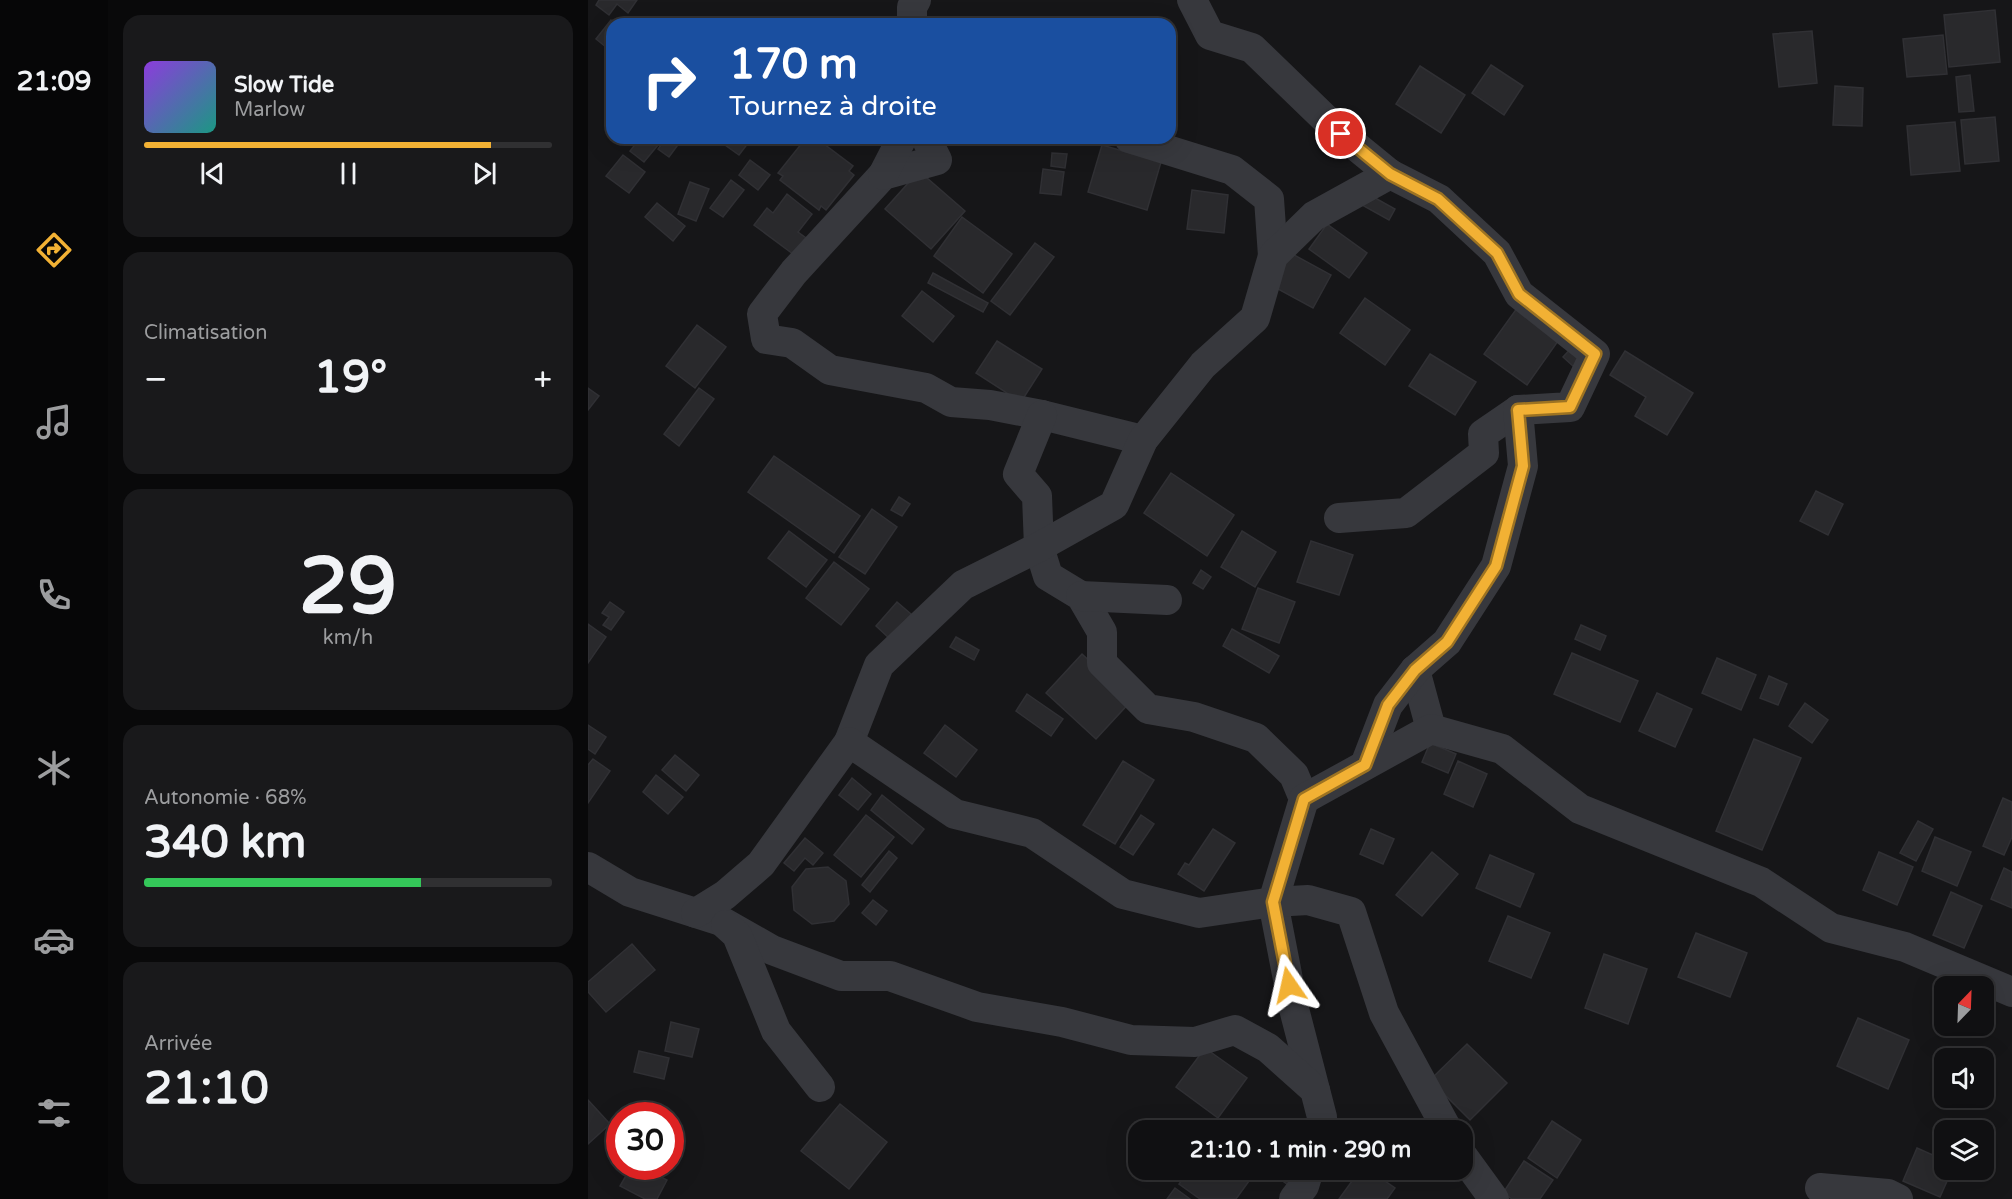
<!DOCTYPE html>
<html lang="fr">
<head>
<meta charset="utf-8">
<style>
  :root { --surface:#101012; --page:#19191b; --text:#f1f3f6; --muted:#9c9d9f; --line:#303032; --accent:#f2b134 }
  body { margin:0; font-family:"Varela Round",sans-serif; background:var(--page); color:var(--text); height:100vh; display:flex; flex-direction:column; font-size:22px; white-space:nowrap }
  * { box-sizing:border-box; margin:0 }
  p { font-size:20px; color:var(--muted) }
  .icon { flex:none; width:33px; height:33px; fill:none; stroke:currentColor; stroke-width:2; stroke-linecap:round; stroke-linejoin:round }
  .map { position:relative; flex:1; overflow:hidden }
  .side { display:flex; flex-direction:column; gap:15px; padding:15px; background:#09090a; width:480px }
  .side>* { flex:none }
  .top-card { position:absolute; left:18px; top:18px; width:570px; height:126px; border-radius:18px; box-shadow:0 6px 24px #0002,0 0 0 2px var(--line); background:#1a4fa0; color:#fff; overflow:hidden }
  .needle { width:39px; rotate:23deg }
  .tools { position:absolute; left:1346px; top:976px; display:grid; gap:12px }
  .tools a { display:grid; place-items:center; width:60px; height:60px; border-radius:12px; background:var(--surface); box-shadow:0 6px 24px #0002,0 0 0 2px var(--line); font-size:30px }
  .speed { position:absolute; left:18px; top:1102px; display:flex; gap:12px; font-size:30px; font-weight:700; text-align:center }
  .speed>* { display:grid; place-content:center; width:78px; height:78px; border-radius:50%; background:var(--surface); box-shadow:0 6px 24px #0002,0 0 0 2px var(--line); line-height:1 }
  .speed .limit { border:9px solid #d22; background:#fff; color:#111 }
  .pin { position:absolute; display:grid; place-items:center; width:51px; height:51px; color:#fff; margin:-26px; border:3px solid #fff; border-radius:50%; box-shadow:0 2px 6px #0007 }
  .me { position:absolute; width:66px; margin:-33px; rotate:349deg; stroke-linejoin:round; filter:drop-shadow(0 0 4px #0008) }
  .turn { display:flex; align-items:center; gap:21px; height:126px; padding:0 24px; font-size:27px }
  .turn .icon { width:78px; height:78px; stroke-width:2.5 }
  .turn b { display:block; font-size:42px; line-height:51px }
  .big { font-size:45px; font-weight:700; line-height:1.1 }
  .side .card { flex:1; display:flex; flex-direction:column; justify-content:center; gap:9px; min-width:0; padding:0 21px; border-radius:18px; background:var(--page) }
  .side .dial { align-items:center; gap:0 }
  .dial b { font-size:78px; line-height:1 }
  .song { display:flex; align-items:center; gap:18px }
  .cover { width:72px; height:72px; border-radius:9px; background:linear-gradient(135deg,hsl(270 70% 55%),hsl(170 70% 35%)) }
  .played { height:6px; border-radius:3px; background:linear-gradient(90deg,var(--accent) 85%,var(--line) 85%) }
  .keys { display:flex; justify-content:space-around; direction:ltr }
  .heat { display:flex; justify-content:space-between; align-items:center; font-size:33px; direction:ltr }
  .charge { height:9px; border-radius:4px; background:linear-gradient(90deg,#34c759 68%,var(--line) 0) }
  .trip { position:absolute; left:540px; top:1120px; width:345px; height:60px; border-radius:18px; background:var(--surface); box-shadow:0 6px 24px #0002,0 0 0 2px var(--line); font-weight:700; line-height:60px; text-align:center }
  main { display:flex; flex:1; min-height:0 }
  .tabs { display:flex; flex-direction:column; width:108px; justify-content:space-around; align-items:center; background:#060607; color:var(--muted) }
  .tabs .icon { width:42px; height:42px }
  .tabs .on { color:var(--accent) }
  .tabs b { font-size:27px; color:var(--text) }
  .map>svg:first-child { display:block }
  .building { fill:#29292c; stroke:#303034; stroke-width:1.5 }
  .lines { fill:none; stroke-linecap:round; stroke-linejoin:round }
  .minor { stroke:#37383d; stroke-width:30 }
  .route-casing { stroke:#9d7322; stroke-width:15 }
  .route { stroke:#f2b134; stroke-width:10 }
</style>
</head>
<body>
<main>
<nav class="tabs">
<b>21:09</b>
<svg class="icon on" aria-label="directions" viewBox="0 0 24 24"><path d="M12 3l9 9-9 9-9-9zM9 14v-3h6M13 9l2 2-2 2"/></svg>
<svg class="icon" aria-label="music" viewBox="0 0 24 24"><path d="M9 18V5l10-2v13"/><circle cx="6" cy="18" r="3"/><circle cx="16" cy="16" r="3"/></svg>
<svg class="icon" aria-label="phone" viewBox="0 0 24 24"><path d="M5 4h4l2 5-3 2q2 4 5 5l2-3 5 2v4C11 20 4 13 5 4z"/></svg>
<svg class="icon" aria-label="climate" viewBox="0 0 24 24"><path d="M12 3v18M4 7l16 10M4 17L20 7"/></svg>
<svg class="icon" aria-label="car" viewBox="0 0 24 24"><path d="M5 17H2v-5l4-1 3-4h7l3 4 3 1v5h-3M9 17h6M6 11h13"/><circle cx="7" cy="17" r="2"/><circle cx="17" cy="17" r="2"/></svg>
<svg class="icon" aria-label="filters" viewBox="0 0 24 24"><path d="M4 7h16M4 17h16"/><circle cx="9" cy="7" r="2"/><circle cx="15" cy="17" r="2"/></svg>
</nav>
<section class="side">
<div class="card">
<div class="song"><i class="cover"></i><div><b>Slow Tide</b><p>Marlow</p></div></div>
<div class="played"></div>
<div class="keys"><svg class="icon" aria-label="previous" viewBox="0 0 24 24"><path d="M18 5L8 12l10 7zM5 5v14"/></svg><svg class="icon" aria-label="pause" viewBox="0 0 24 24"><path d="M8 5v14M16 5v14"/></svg><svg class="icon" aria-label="next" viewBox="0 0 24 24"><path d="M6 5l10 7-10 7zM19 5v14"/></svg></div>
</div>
<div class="card"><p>Climatisation</p>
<div class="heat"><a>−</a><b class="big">19°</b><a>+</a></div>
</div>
<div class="card dial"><b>29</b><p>km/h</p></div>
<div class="card"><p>Autonomie · 68%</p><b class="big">340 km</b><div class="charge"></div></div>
<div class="card"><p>Arrivée</p><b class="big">21:10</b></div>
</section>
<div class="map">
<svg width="1424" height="1199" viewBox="0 0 1424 1199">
  <rect width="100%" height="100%" fill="#161618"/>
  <g class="building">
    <path d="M11,0H49L40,13L29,4L21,15L8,5Z"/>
    <path d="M1407,10L1412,62L1361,67L1356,15Z"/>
    <path d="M23,20L29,24H24V52L8,39Z"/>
    <path d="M1224,31L1229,83L1191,87L1185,34Z"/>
    <path d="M1355,35L1359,74L1319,77L1315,39Z"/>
    <path d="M903,65L935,86L916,115L884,93Z"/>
    <path d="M832,66L877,95L853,133L808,104Z"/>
    <path d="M1382,75L1386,111L1371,112L1368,77Z"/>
    <path d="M1247,86L1275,88L1274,126L1245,125Z"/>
    <path d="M1407,117L1411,161L1377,164L1373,120Z"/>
    <path d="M1367,122L1372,171L1323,175L1319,126Z"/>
    <path d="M52,138H61L70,145L56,162L42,151Z"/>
    <path d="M73,138H95L81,157L70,149L76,141Z"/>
    <path d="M131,138H164L151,155L130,140Z"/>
    <path d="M218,138L222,141L224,138H228L265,166L261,171L266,175L238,210L233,206L231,210L192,180L195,176L190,173Z"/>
    <path d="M514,145L573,162L559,210L500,192Z"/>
    <path d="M464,153L479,154L477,168L463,166Z"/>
    <path d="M35,155L57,172L41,193L18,176Z"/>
    <path d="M162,160L182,175L170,190L151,175Z"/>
    <path d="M455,169L476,172L473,195L452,193Z"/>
    <path d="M331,171L377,211L343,249L297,209Z"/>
    <path d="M143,180L156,190L135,217L122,208Z"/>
    <path d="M102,182L121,189L108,221L90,214Z"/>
    <path d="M604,190L640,195L636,233L599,229Z"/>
    <path d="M199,194L224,214L210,232L218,238L205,254L166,225L179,208L185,213Z"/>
    <path d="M780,194L807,209L801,220L774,205Z"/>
    <path d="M69,203L97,226L85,241L57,217Z"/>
    <path d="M374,217L424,254L395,293L346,256Z"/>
    <path d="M739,224L779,253L761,278L721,249Z"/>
    <path d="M447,243L466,257L422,315L403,301Z"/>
    <path d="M697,250L743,275L725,308L679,283Z"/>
    <path d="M345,273L400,303L395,312L340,283Z"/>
    <path d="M334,291L366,316L345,342L314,316Z"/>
    <path d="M777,298L822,330L797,365L752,333Z"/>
    <path d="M932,304L975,334L939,385L896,354Z"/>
    <path d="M109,325L138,347L107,388L78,366Z"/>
    <path d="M409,341L454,369L433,402L388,373Z"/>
    <path d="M987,344L998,354L986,367L975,357Z"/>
    <path d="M1037,351L1105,393L1079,435L1047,416L1058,397L1022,375Z"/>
    <path d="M842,354L888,382L867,415L821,386Z"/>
    <path d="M0,388L11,396L0,410Z"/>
    <path d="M111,388L126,399L91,446L76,434Z"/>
    <path d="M186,456L272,516L246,553L160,492Z"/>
    <path d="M583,473L646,515L619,556L556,513Z"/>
    <path d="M1228,491L1255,504L1240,535L1212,521Z"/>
    <path d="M311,497L322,504L314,516L303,510Z"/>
    <path d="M284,509L309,527L277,574L251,557Z"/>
    <path d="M201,531L239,560L218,587L180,558Z"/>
    <path d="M654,531L688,552L667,587L633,567Z"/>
    <path d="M723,541L765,555L751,595L709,582Z"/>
    <path d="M246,562L281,589L253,625L218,598Z"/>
    <path d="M613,570L623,577L615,589L605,583Z"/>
    <path d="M670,588L707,602L691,643L654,629Z"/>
    <path d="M22,602L36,612L23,630L15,625L21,617L14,613Z"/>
    <path d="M309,602L323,614L302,639L288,626Z"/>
    <path d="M0,624L18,637L0,663Z"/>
    <path d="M993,625L1018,636L1012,650L987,639Z"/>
    <path d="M644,629L691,656L681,673L635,646Z"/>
    <path d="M368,637L391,650L386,660L362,647Z"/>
    <path d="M984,653L1050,681L1032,722L966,694Z"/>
    <path d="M494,654L544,700L508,739L458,693Z"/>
    <path d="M1129,658L1168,675L1153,710L1114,693Z"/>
    <path d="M1181,676L1199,684L1190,705L1172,698Z"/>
    <path d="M1069,693L1104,709L1087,747L1051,731Z"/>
    <path d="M439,694L475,719L463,736L428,711Z"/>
    <path d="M1217,703L1240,720L1224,743L1201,726Z"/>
    <path d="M0,725L18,737L7,754L0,749Z"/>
    <path d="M357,725L389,750L368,777L336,753Z"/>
    <path d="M1166,739L1213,758L1174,850L1128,831Z"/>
    <path d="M842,743L868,754L860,773L834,762Z"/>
    <path d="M87,755L111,775L98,791L74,770Z"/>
    <path d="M5,759L22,771L0,803V765Z"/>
    <path d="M535,761L566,780L527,844L495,825Z"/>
    <path d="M870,761L899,774L885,807L856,794Z"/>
    <path d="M68,775L95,797L80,814L55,792Z"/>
    <path d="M264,778L283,794L270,810L251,795Z"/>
    <path d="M294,795L336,829L324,844L283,810Z"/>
    <path d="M1415,798L1424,802V837L1416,855L1395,846Z"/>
    <path d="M278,815L306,837L273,877L246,855Z"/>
    <path d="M553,815L566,824L545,855L532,847Z"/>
    <path d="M1330,821L1345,829L1328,861L1312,853Z"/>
    <path d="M625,829L647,843L616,891L590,874L597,863L601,865Z"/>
    <path d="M783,829L806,839L795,864L772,854Z"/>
    <path d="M1347,837L1383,852L1369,886L1334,871Z"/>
    <path d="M217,838L235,853L225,865L217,858L206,871L196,863Z"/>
    <path d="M301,851L309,858L282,892L274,885Z"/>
    <path d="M844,852L870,874L834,916L808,895Z"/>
    <path d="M1291,852L1325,867L1309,905L1275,890Z"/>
    <path d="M902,855L946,874L932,907L888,888Z"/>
    <path d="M240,867L258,881L261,904L246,921L224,924L206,910L204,887L218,869Z"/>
    <path d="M1416,868L1424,872V908L1403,899Z"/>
    <path d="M1363,892L1394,906L1376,948L1345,935Z"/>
    <path d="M285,900L299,911L288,925L274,913Z"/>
    <path d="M920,916L962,933L943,978L901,961Z"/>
    <path d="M1108,933L1159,953L1142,997L1090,977Z"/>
    <path d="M44,944L67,970L18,1012L0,992V982Z"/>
    <path d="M1016,954L1059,969L1040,1024L997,1008Z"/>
    <path d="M1270,1018L1321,1040L1300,1089L1249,1066Z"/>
    <path d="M83,1022L111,1029L104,1057L77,1051Z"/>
    <path d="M879,1044L919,1083L882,1120L842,1080Z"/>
    <path d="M617,1048L659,1078L630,1118L588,1087Z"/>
    <path d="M51,1051L81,1058L76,1079L46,1072Z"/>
    <path d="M0,1100L22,1124L0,1144Z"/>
    <path d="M252,1104L299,1142L261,1189L213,1151Z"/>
    <path d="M964,1121L993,1140L969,1178L940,1158Z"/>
    <path d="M1329,1148L1356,1160V1170H1364L1352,1197L1315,1181Z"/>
    <path d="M936,1161L965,1180L952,1199H924L915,1193Z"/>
    <path d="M43,1167H54L79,1180L69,1199H57L32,1186Z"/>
    <path d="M601,1170H669L648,1199H612L591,1184Z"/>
    <path d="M680,1170H702L712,1177L704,1188Z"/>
    <path d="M772,1170H781L807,1188L799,1199H751Z"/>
    <path d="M587,1188L602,1199H579Z"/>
  </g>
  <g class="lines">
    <g class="minor">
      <path d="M604,0L622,35L664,48L753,134L802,174L851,199L909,253L931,294L1007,354L982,407L930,410L895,434L896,453L818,513L751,518"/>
      <path d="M324,24V7L328,0"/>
      <path d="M338,138L349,160L295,175L206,272L174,314L178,339L204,343L242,370L338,388L363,402L402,405L454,415L555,440"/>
      <path d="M541,138L644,170L681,199L685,256"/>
      <path d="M295,175L314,138"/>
      <path d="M454,415L430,474L449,496L451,547L460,576L493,596L514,632V663L560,709L606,717L668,738L706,775L716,799L685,902L705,1005L727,1090"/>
      <path d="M493,596L579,600"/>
      <path d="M827,670L843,729"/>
      <path d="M261,742L291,665L375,585L451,547L526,505L555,440L615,365L667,318L685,256L726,216L802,174"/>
      <path d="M777,765L800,705L827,670L859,642L908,566L935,466L930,410"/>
      <path d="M716,799L843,729L914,749L992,809L1173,882L1243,928L1317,947L1424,992"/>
      <path d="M0,867L42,892L133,921L184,950L253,976H302L389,1007L474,1022L543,1040L607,1042L647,1030L680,1048L727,1090L734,1117L733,1131"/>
      <path d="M108,913L137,895L173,864L261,742L367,814L444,833L535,894L611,913L685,902L720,900L763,912L796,1013L860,1131"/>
      <path d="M138,925L149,935L188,1031L232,1087"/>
      <path d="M874,1155L906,1199"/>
      <path d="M1232,1188L1300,1194L1310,1199"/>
      <path d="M706,1199L716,1186L721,1170"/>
    </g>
  </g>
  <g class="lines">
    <g class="route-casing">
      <path id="route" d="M701,985L685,902L716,799L777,765L800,705L827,670L859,642L908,566L935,466L930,410L982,407L1007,354L931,294L909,253L850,199L802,174L753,134"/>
    </g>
    <use href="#route" class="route"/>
  </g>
</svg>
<div class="tools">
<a><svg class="needle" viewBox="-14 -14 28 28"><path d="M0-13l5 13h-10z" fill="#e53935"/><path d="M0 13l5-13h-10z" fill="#9c9d9f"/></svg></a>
<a><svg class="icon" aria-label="sound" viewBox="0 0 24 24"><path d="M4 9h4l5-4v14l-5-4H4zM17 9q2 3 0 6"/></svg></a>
<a><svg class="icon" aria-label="layers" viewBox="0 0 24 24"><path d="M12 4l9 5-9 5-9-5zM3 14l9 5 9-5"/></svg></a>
</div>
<div class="speed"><div class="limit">30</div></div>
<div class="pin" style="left:753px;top:134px;background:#d93025"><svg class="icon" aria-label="arrive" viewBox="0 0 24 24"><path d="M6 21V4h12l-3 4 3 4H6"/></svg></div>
<svg class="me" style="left:701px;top:985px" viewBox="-20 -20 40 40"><path d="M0-17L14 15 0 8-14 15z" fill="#f2b134" stroke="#fff" stroke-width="4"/></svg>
<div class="trip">21:10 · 1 min · 290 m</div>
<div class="top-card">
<div class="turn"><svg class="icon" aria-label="right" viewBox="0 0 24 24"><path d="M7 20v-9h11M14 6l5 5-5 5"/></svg><div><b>170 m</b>Tournez à droite</div></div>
</div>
</div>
</main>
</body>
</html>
